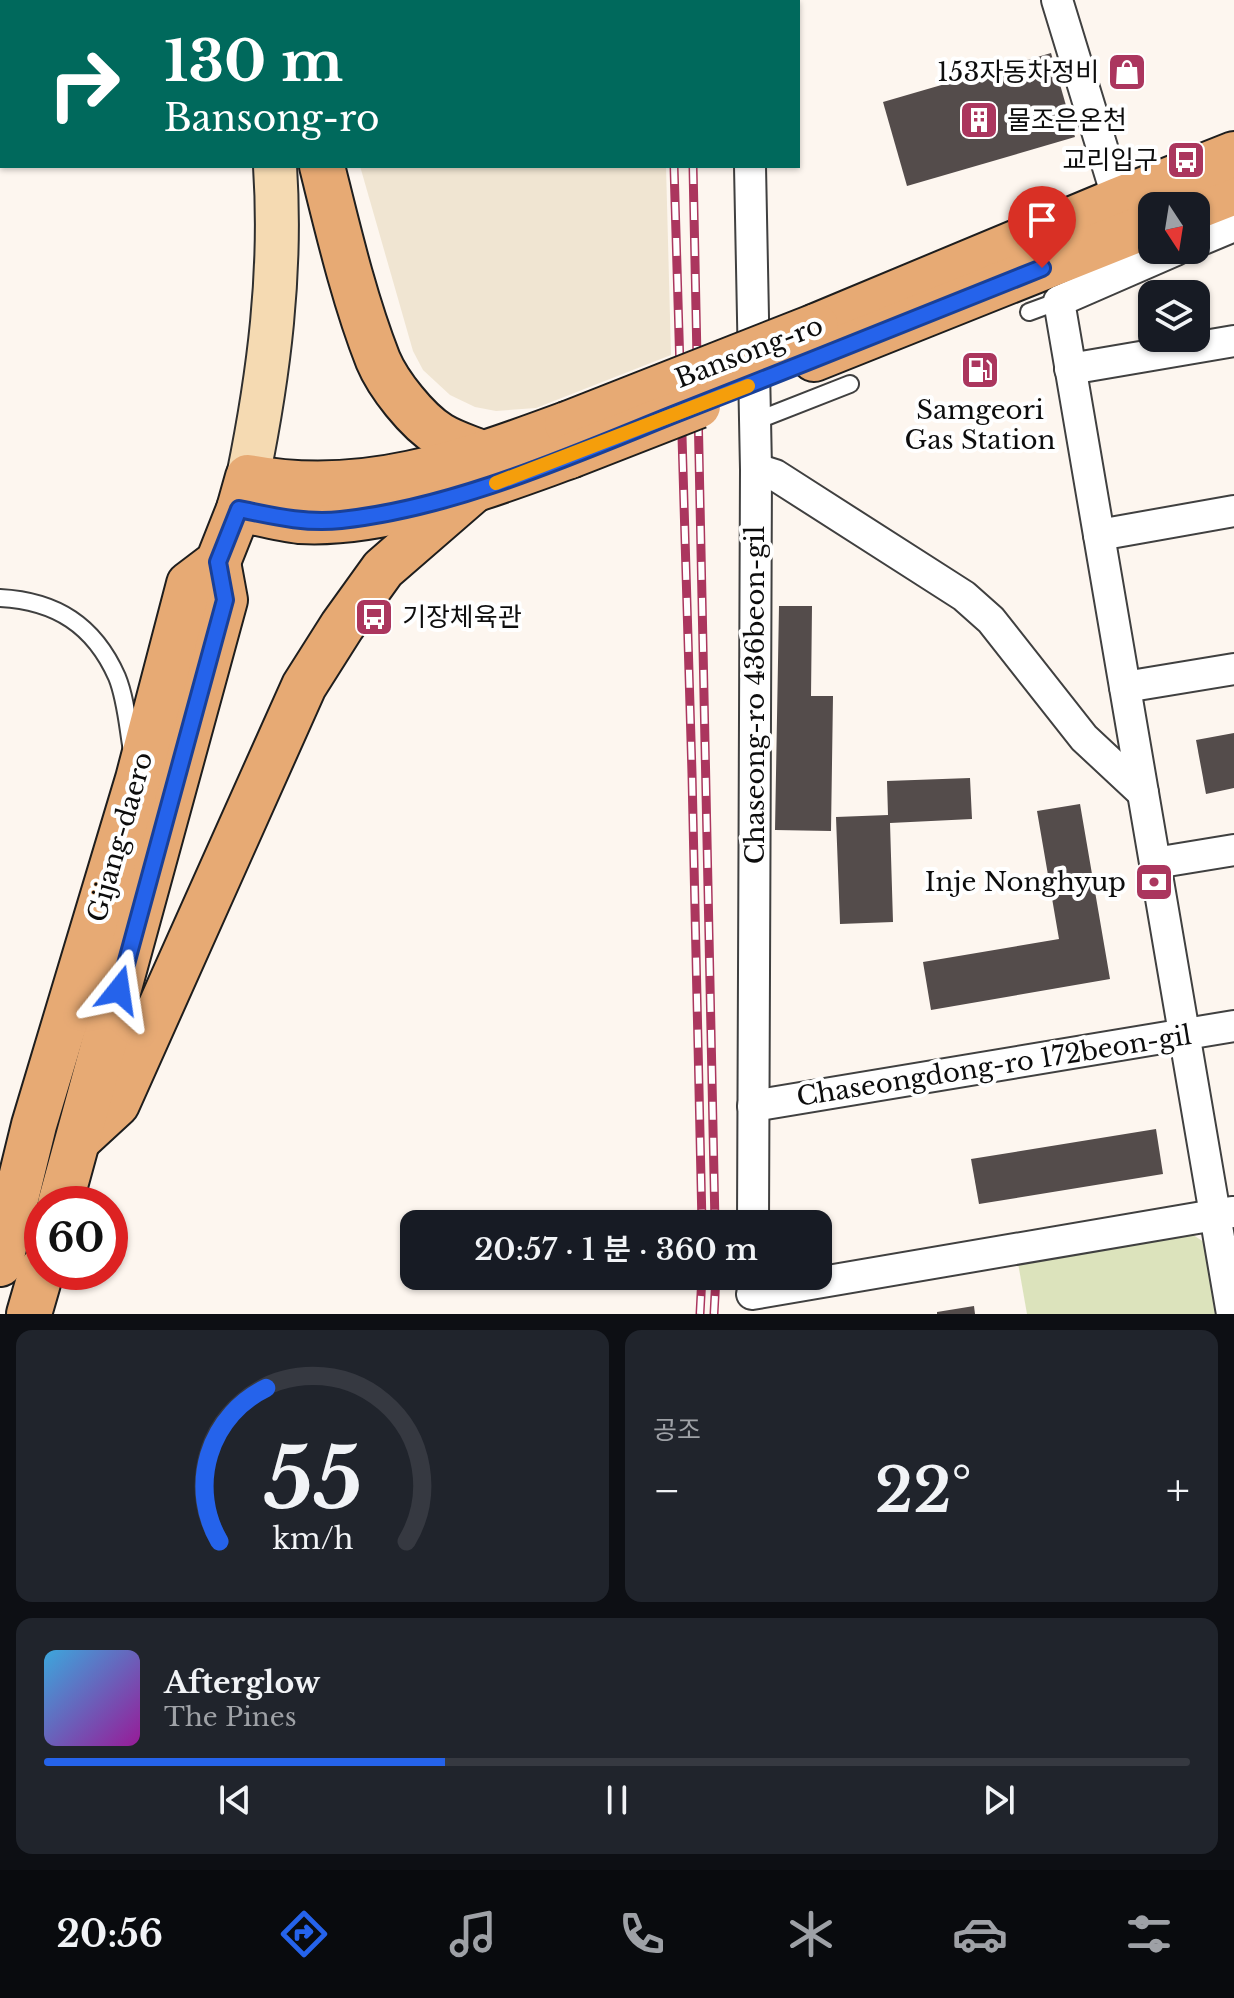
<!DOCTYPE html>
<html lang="ko">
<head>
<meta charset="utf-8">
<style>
  :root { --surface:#171b24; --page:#20242c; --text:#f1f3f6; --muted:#9ea1a6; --line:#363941; --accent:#2563eb }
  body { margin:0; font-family:"Libre Baskerville","Noto Sans KR",serif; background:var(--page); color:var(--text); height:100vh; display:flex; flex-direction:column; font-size:30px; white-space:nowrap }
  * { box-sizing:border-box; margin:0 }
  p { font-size:26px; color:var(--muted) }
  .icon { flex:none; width:44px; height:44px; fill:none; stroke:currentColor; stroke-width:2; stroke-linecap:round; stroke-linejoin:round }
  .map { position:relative; height:1314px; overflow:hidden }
  .side { display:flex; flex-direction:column; gap:16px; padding:16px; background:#0d0f14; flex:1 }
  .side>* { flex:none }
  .top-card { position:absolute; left:0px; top:0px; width:800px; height:168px; box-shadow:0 2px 6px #0004; background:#00695c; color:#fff; overflow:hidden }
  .needle { width:52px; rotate:168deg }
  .buttons { position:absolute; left:1138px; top:192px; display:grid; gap:16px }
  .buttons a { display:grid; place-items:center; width:72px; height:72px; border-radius:16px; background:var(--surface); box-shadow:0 2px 6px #0004; font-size:40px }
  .speed { position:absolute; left:24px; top:1186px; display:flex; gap:16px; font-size:40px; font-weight:700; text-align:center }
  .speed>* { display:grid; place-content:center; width:104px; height:104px; border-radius:50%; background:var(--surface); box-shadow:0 2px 6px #0004; line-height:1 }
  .speed .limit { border:12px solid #d22; background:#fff; color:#111 }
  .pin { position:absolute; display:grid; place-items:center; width:68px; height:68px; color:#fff; margin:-82px -34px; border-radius:50% 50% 50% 0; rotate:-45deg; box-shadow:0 0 8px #0007 }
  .pin .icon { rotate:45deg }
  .me { position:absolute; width:88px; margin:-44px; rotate:15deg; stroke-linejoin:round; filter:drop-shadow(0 0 6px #0008) }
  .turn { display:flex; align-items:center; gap:28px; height:168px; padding:0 32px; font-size:36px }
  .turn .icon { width:104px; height:104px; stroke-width:2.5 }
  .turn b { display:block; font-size:56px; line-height:68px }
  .big { font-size:60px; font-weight:600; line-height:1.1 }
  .side .widget { flex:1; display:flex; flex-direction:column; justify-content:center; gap:12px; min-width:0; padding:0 28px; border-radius:16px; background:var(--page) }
  .side .dial { align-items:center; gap:0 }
  .dial svg { height:208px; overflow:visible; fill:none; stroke:var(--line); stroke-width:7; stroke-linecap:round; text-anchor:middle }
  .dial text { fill:var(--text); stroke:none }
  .song { display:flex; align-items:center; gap:24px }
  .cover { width:96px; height:96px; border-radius:12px; background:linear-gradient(135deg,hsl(200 70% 55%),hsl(300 70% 35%)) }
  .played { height:8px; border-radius:4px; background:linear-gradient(90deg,var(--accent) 35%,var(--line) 35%) }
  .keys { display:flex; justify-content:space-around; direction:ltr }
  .heat { display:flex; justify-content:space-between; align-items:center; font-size:44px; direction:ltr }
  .side .tiles { flex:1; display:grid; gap:16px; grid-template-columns:1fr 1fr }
  .widget:last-child { grid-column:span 2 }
  .trip { position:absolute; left:400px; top:1210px; width:432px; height:80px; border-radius:16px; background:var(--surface); box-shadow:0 2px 6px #0004; font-weight:600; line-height:80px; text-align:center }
  .dock { display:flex; height:128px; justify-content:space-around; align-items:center; background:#090b0e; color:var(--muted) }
  .dock .icon { width:56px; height:56px }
  .dock .selected { color:var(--accent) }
  .dock b { font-size:36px; color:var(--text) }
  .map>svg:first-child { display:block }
  .farmland { fill:#f0e5d2 }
  .green { fill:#dce3bc }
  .building { fill:#544c4b }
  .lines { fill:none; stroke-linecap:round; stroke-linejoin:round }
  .lane-casing { stroke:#404040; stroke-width:20 }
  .street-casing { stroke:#404040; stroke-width:34 }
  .secondary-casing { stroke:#2f2f2f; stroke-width:46 }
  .primary-casing { stroke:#1e1e1e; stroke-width:48 }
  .lane { stroke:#fff; stroke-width:16 }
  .street { stroke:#fff; stroke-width:30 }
  .secondary { stroke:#f5dab2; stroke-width:42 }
  .primary { stroke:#e7aa74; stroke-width:44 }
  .rail-casing { stroke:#ab365e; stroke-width:9 }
  .rail { stroke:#fff; stroke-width:6; stroke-dasharray:18; stroke-linecap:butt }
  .primary-bridge-casing { stroke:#1e1e1e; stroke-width:48; stroke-linecap:butt }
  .primary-bridge { stroke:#e7aa74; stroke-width:44 }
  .route-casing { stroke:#184099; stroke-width:20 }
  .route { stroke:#2563eb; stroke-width:14 }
  .slow { stroke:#f59e0b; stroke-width:14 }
  .labels { text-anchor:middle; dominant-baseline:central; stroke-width:8; stroke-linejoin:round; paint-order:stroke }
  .poi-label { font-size:26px; fill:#0d0d0d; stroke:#fff; text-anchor:end }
  .street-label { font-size:26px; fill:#0d0d0d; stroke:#fff }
</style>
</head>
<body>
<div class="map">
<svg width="1234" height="1314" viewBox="0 0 1234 1314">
  <rect width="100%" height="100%" fill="#fdf6ef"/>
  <g class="farmland">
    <path d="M312,0H655L656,2H313Z"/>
    <path d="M360,166H666L671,355L536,408L496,411L475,407L450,395L423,370L413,351Z"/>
  </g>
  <path class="green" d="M1190,1233L1204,1242L1215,1314H1027L1018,1263Z"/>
  <g class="building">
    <path d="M1051,53L1075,137L907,186L883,102Z"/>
    <path d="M779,606H812L811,696H833L831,831L775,830Z"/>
    <path d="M1234,733V788L1206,794L1196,740Z"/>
    <path d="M970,778L972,819L890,823L893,922L840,924L836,817L888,815L887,781Z"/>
    <path d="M1080,804L1110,979L931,1010L923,962L1059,939L1037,811Z"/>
    <path d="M1156,1129L1163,1174L979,1204L971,1159Z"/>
    <path d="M974,1306L975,1314H937V1312Z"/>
  </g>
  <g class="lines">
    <g class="lane-casing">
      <g id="lane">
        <path d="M1029,312L1059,301"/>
        <path d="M753,422L850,384"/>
        <path d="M0,598C56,601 94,625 117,677C126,699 128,728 132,751"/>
      </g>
    </g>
    <g class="street-casing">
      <g id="street">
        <path d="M1057,0L1123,216"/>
        <path d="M752,2V0"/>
        <path d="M750,166L756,469L753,1224"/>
        <path d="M1196,242L1234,226"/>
        <path d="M1176,250L1059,301L1232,1314"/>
        <path d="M1070,369L1234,341"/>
        <path d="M756,469L775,475L964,596L991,620L1084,738L1143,793"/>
        <path d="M1099,535L1234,511"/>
        <path d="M1125,687L1234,669"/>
        <path d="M1155,863L1234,850"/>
        <path d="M753,1106L1234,1026"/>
        <path d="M752,1294L1232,1212"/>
      </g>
    </g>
    <g class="secondary-casing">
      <g id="secondary">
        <path d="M249,0V2"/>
        <path d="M248,477C269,374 282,272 275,166"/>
      </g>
    </g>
    <g class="primary-casing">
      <g id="primary">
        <path d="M322,166C338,230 354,299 378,360C388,384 417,421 440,435C453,443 470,448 484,454"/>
        <path d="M1196,207L1234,192"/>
        <path d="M816,326L1118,200L1234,154"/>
        <path d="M814,359L1152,224"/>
        <path d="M239,509C259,513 280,519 300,521C386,526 489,485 570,456"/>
        <path d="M79,1139L117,1104L304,686L342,626L383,569L474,490"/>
        <path d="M60,1204L225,600L218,562"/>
        <path d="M0,1264L34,1125L138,779L189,584L218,562L239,509L248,477C362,499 461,463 567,424"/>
        <path d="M29,1314L42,1269"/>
      </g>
    </g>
    <use href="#lane" class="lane"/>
    <use href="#street" class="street"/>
    <use href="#secondary" class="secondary"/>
    <use href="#primary" class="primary"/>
    <g class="rail-casing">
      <g id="rail">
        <path d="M671,0V2"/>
        <path d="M688,0V2"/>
        <path d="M674,166L692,774L702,1224"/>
        <path d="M693,166L715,1224"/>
        <path d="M700,1314L702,1276"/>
        <path d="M714,1314L716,1276"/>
      </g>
    </g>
    <use href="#rail" class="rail"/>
    <g class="primary-bridge-casing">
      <g id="primary-bridge">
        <path d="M567,424L816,326"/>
        <path d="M570,456L698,406"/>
      </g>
    </g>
    <use href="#primary-bridge" class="primary-bridge"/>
  </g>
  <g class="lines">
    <g class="route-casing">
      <path id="route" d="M119,990L225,600L218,562L239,509C273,516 306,524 341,520C453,508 566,458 670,416C794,367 919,318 1042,268"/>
    </g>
    <use href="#route" class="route"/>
    <path class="slow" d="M496,483L748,386"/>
  </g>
  <defs>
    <g id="shop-square" transform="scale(2)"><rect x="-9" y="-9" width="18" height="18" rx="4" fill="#ab365e" stroke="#fff"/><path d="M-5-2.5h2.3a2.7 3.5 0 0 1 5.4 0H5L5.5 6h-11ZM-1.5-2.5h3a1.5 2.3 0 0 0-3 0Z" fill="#fff"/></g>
    <g id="building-square" transform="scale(2)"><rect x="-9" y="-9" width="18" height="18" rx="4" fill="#ab365e" stroke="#fff"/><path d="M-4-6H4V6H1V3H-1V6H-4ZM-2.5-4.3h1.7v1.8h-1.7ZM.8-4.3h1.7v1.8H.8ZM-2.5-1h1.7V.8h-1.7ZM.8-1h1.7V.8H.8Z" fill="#fff"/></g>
    <g id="bus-square" transform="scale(2)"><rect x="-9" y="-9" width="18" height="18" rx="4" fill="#ab365e" stroke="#fff"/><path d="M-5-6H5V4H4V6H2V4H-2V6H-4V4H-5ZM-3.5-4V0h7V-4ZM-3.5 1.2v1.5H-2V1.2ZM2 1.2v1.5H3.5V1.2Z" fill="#fff"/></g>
    <g id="fuel-square" transform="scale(2)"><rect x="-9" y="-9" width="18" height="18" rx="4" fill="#ab365e" stroke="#fff"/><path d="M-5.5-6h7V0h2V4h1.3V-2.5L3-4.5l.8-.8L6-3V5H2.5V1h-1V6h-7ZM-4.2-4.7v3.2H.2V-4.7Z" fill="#fff"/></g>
    <g id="bank-square" transform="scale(2)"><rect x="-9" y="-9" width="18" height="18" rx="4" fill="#ab365e" stroke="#fff"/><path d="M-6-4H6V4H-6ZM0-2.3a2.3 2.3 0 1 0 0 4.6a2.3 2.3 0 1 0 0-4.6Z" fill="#fff"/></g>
  </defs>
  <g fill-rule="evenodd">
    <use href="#shop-square" x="1127" y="72"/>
    <use href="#building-square" x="979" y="120"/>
    <use href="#bus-square" x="1186" y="160"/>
    <use href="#fuel-square" x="980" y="370"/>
    <use href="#bus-square" x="374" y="617"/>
    <use href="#bank-square" x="1154" y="882"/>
  </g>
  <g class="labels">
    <g class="poi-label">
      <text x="1099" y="72">153자동차정비</text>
      <text x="1007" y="120" text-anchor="start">물조은온천</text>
      <text x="1158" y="160">교리입구</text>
      <text x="980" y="410" text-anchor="middle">Samgeori<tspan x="980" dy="30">Gas Station</tspan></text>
      <text x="402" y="617" text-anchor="start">기장체육관</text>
      <text x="1126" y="882">Inje Nonghyup</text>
    </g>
    <g class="street-label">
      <text transform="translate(749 352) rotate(-21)">Bansong-ro</text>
      <text transform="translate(755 695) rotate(-90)">Chaseong-ro 436beon-gil</text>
      <text transform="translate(120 837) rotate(-74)">Gijang-daero</text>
      <text transform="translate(994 1066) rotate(-9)">Chaseongdong-ro 172beon-gil</text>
    </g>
  </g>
</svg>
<div class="buttons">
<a><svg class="needle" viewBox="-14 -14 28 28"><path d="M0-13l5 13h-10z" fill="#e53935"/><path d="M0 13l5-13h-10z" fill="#9ea1a6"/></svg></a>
<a><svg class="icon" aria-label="layers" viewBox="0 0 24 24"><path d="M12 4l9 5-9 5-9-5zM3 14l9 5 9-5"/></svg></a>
</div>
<div class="speed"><div class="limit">60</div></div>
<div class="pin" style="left:1042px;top:268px;background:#d93025"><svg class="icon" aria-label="arrive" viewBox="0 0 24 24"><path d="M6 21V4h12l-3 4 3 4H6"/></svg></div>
<svg class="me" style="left:119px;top:990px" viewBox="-20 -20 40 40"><path d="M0-17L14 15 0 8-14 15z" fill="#2563eb" stroke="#fff" stroke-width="4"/></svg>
<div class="trip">20:57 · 1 분 · 360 m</div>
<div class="top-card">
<div class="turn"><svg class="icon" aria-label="right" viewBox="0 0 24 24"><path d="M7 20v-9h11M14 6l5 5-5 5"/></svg><div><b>130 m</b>Bansong-ro</div></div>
</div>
</div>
<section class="side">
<div class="tiles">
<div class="widget dial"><svg viewBox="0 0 100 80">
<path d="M14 69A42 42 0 1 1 86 69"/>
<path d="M14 69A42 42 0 0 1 32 10" stroke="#2563eb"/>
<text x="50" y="56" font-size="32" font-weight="700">55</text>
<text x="50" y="72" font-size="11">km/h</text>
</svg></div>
<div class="widget"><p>공조</p>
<div class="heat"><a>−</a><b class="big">22°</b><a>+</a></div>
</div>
<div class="widget">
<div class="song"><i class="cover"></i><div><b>Afterglow</b><p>The Pines</p></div></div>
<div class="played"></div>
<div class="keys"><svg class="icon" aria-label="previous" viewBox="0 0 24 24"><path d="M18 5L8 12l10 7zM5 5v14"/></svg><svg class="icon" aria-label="pause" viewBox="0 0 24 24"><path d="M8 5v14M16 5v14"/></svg><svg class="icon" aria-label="next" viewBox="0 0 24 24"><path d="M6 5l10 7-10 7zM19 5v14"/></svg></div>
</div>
</div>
</section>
<nav class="dock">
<b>20:56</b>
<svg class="icon selected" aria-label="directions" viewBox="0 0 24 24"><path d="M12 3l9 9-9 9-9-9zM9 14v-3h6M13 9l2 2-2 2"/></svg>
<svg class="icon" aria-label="music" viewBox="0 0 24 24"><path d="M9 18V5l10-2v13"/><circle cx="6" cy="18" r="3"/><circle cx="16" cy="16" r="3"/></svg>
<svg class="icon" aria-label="phone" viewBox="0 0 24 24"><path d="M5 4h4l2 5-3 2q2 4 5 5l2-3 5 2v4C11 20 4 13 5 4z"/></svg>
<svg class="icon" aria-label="climate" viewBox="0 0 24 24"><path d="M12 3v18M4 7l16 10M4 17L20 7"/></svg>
<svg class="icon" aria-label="car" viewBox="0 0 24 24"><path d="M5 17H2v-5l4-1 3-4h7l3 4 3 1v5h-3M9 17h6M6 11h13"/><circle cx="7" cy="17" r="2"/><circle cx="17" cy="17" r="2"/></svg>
<svg class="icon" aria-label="filters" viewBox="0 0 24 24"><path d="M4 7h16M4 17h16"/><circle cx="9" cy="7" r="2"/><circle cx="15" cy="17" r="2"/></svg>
</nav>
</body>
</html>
